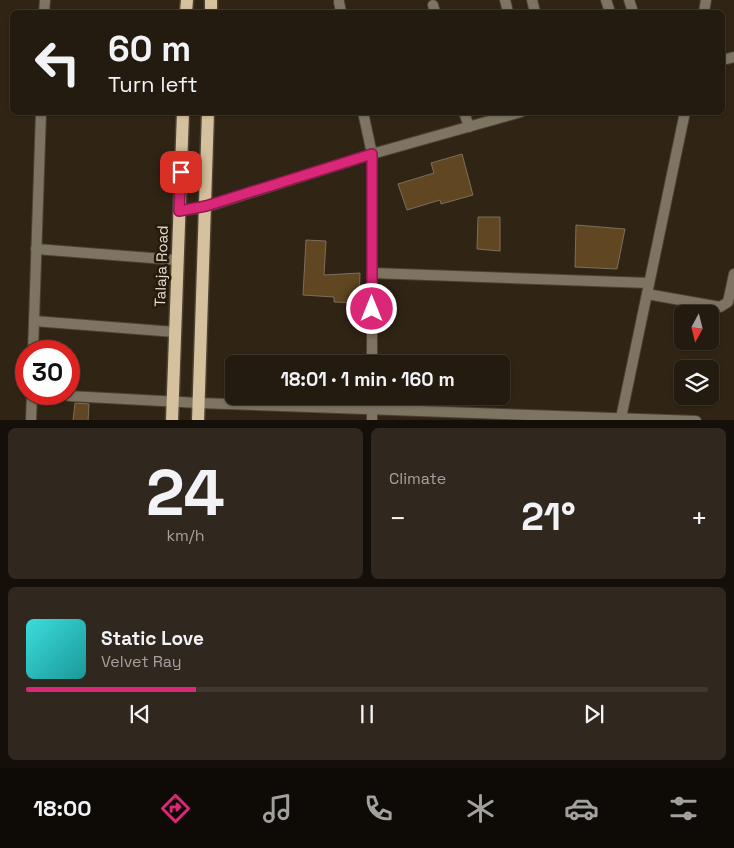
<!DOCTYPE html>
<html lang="en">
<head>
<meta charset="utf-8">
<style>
  :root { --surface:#241b10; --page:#30281e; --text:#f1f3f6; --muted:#a3a19f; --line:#413930; --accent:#db2777 }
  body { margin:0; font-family:"Space Grotesk",sans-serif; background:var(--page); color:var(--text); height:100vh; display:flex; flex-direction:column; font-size:19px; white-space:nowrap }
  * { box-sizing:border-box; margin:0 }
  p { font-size:16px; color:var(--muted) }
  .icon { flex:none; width:28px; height:28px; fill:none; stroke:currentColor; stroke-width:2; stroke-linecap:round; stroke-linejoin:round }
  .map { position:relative; height:420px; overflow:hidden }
  .sheet { display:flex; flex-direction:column; gap:8px; padding:8px; background:#140f09; flex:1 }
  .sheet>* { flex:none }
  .banner { position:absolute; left:10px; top:10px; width:715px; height:105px; border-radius:8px; box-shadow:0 1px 4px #0004,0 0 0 1px var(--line); background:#241b10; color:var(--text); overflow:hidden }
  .needle { width:32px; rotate:187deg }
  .tools { position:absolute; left:674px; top:305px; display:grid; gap:10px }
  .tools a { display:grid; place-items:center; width:45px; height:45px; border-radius:8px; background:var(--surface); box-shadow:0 1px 4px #0004,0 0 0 1px var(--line); font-size:25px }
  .speed { position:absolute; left:15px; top:340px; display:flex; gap:10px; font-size:25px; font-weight:700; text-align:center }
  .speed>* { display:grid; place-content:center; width:65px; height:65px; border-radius:50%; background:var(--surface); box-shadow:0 1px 4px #0004,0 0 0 1px var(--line); line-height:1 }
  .speed .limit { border:8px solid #d22; background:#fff; color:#111 }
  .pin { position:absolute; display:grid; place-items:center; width:42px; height:42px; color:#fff; margin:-21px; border-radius:10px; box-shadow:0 2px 8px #0006 }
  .me { position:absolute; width:55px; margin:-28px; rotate:0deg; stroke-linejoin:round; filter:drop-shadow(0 0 4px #0008) }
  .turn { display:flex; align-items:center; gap:18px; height:105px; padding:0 15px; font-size:22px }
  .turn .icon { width:65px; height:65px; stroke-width:2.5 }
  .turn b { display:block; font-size:35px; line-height:42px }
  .big { font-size:38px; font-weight:800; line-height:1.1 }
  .sheet .card { flex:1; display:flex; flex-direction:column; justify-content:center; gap:8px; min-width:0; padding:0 18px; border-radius:8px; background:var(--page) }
  .sheet .dial { align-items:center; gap:0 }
  .dial b { font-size:65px; line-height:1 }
  .song { display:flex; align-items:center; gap:15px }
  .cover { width:60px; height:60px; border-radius:8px; background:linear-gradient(135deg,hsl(180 70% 55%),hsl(180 70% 35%)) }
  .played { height:5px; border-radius:2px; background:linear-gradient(90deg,var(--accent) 25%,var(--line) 25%) }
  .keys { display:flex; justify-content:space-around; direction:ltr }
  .heat { display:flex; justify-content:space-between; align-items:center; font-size:28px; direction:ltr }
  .sheet .tiles { flex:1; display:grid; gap:8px; grid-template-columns:1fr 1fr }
  .card:last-child { grid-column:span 2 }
  .trip { position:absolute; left:225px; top:355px; width:285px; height:50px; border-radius:8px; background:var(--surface); box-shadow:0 1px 4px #0004,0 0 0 1px var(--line); font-weight:800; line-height:50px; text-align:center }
  .tabs { display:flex; height:80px; justify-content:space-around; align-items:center; background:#0e0b06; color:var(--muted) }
  .tabs .icon { width:35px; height:35px }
  .tabs .selected { color:var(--accent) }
  .tabs b { font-size:22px; color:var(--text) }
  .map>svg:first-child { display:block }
  .building { fill:#604621; stroke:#7d6f5d }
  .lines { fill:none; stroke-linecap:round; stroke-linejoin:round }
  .street-casing { stroke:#4d4133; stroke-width:12 }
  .primary-casing { stroke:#4d4133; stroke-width:15 }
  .street { stroke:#7d7462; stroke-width:10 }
  .primary { stroke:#d5c19d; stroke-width:12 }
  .route-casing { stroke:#8e194d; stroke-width:12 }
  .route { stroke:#db2777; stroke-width:9 }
  .labels { text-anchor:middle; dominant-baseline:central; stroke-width:5; stroke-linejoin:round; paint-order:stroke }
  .street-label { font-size:15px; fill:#e3dbd1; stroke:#261b0b }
</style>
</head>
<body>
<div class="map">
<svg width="734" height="421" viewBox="0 0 734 421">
  <rect width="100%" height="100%" fill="#302415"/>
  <g class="building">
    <path d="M462,154L473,195L441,204L440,200L407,210L398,184L434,173L431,163Z"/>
    <path d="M478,217H500V251L477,249Z"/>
    <path d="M576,225L625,229L617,269L575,267Z"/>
    <path d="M306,240L326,241L324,275L360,273L359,303L334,302V297L303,295Z"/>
    <path d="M75,403L89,404L88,421H73Z"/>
  </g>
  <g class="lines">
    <g class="street-casing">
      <g id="street">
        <path d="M505,0L508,12"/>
        <path d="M532,0L535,12"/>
        <path d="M606,0L610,12"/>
        <path d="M629,0L633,12"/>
        <path d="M339,2L341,12"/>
        <path d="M433,5L435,12"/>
        <path d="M44,12L45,0"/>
        <path d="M704,12L706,0"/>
        <path d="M722,60L734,57"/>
        <path d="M363,112L372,154V364"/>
        <path d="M464,112L469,127"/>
        <path d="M179,211L206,207L372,154L521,112"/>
        <path d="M36,249L177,260"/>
        <path d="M372,273L649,283"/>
        <path d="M647,294L720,307L728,302L734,274"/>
        <path d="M34,321L175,332"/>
        <path d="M33,351L41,112"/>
        <path d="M69,396L199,403L696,421"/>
        <path d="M621,418L685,112"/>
        <path d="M31,421L32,394"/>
        <path d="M372,421V396"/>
      </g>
    </g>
    <g class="primary-casing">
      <g id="primary">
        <path d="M186,12L187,0"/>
        <path d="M211,12V0"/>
        <path d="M172,421L183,112"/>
        <path d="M198,421L208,112"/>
      </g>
    </g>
    <use href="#street" class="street"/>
    <use href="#primary" class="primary"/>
  </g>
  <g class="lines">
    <g class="route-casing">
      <path id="route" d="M181,172L179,211L206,206L372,154V309"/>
    </g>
    <use href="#route" class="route"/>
  </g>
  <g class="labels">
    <g class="street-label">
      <text transform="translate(161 266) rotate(-88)">Talaja Road</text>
    </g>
  </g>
</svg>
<div class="tools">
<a><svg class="needle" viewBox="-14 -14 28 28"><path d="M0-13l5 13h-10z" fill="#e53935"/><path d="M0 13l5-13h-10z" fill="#a3a19f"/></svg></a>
<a><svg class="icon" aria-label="layers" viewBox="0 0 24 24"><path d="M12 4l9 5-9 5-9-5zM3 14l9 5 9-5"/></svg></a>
</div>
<div class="speed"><div class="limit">30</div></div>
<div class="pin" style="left:181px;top:172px;background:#d93025"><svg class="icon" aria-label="arrive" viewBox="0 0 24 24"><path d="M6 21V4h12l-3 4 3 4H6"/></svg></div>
<svg class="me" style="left:372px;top:309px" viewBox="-20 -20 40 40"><circle r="17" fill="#db2777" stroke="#fff" stroke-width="3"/><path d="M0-11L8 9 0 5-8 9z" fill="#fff"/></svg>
<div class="trip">18:01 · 1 min · 160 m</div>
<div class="banner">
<div class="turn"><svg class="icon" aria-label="left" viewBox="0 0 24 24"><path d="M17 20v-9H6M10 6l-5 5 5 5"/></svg><div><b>60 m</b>Turn left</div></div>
</div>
</div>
<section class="sheet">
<div class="tiles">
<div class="card dial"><b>24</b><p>km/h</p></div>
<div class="card"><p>Climate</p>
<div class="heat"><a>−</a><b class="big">21°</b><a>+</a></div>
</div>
<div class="card">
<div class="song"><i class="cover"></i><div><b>Static Love</b><p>Velvet Ray</p></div></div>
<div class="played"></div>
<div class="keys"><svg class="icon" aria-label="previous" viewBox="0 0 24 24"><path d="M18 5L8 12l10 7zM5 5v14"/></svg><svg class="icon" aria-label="pause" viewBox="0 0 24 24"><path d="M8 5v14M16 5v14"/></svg><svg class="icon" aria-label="next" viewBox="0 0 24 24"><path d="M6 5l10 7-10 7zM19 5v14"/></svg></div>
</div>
</div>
</section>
<nav class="tabs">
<b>18:00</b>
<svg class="icon selected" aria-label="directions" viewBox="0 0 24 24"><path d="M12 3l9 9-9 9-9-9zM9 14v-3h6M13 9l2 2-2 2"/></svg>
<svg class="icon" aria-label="music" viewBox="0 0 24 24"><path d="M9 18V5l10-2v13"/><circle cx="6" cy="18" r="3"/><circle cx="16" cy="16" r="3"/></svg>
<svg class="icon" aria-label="phone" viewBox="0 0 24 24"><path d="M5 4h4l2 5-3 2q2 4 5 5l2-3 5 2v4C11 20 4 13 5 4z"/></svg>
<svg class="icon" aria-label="climate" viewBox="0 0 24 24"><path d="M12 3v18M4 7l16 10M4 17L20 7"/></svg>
<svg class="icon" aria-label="car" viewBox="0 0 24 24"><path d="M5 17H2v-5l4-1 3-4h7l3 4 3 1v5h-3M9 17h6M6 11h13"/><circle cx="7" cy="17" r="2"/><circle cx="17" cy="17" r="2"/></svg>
<svg class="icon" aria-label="filters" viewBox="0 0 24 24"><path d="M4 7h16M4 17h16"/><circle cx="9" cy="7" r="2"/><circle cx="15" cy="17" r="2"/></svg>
</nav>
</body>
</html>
